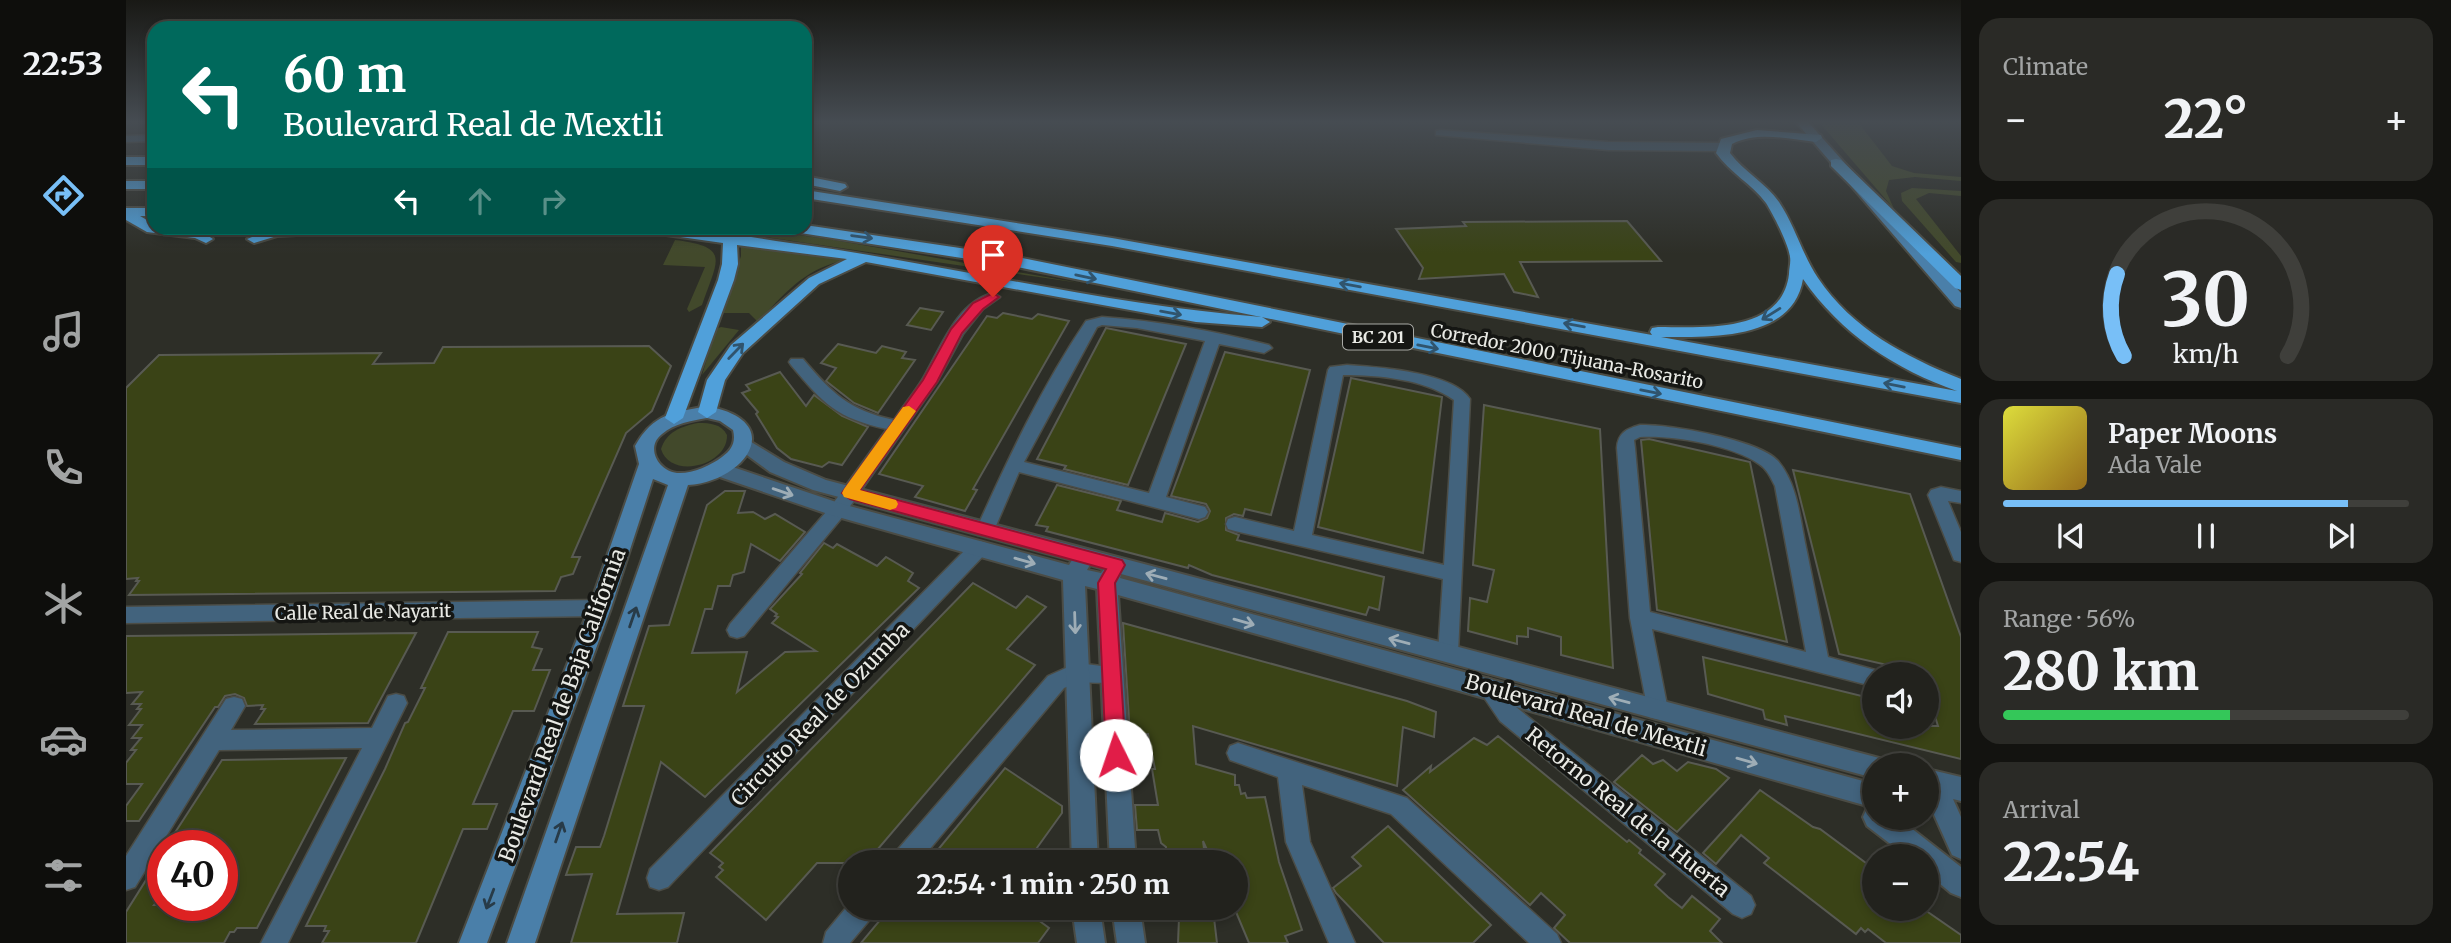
<!DOCTYPE html>
<html lang="en">
<head>
<meta charset="utf-8">
<style>
  :root { --surface:#22221d; --page:#2a2a26; --text:#f1f3f6; --muted:#a2a4a4; --line:#3f3f3b; --accent:#78bff7 }
  body { margin:0; font-family:Merriweather,serif; background:var(--page); color:var(--text); height:100vh; display:flex; flex-direction:column; font-size:26px; white-space:nowrap }
  * { box-sizing:border-box; margin:0 }
  p { font-size:23px; color:var(--muted) }
  .icon { flex:none; width:38px; height:38px; fill:none; stroke:currentColor; stroke-width:2; stroke-linecap:round; stroke-linejoin:round }
  .map { position:relative; flex:1; overflow:hidden }
  .drawer { display:flex; flex-direction:column; gap:18px; padding:18px; background:#131310; width:490px }
  .drawer>* { flex:none }
  .banner { position:absolute; left:21px; top:21px; width:665px; height:214px; border-radius:21px; box-shadow:0 4px 10px #0003,0 0 0 2px var(--line); background:#00695c; color:#fff; overflow:hidden }
  .controls { position:absolute; left:1736px; top:662px; display:grid; gap:14px }
  .controls a { display:grid; place-items:center; width:77px; height:77px; border-radius:50%; background:var(--surface); box-shadow:0 4px 10px #0003,0 0 0 2px var(--line); font-size:35px }
  .speed { position:absolute; left:21px; top:830px; display:flex; gap:14px; font-size:35px; font-weight:700; text-align:center }
  .speed>* { display:grid; place-content:center; width:91px; height:91px; border-radius:50%; background:var(--surface); box-shadow:0 4px 10px #0003,0 0 0 2px var(--line); line-height:1 }
  .speed .limit { border:10px solid #d22; background:#fff; color:#111 }
  .pin { position:absolute; display:grid; place-items:center; width:60px; height:60px; color:#fff; margin:-72px -30px; border-radius:50% 50% 50% 0; rotate:-45deg; box-shadow:0 0 7px #0007 }
  .pin .icon { rotate:45deg }
  .me { position:absolute; width:77px; margin:-38px; rotate:356deg; stroke-linejoin:round; filter:drop-shadow(0 0 5px #0008) }
  .turn { display:flex; align-items:center; gap:24px; height:147px; padding:0 21px; font-size:32px }
  .turn .icon { width:91px; height:91px; stroke-width:2.5 }
  .turn b { display:block; font-size:49px; line-height:60px }
  .lanes { display:flex; align-items:center; height:66px; padding:0 21px; background:#0003; justify-content:center; gap:35px; direction:ltr }
  .lanes .off { opacity:.35 }
  .big { font-size:52px; font-weight:800; line-height:1.1 }
  .drawer .tile { flex:1; display:flex; flex-direction:column; justify-content:center; gap:10px; min-width:0; padding:0 24px; border-radius:21px; background:var(--page) }
  .drawer .dial { align-items:center; gap:0 }
  .dial svg { height:182px; overflow:visible; fill:none; stroke:var(--line); stroke-width:7; stroke-linecap:round; text-anchor:middle }
  .dial text { fill:var(--text); stroke:none }
  .song { display:flex; align-items:center; gap:21px }
  .cover { width:84px; height:84px; border-radius:10px; background:linear-gradient(135deg,hsl(60 70% 55%),hsl(40 70% 35%)) }
  .played { height:7px; border-radius:4px; background:linear-gradient(90deg,var(--accent) 85%,var(--line) 85%) }
  .keys { display:flex; justify-content:space-around; direction:ltr }
  .heat { display:flex; justify-content:space-between; align-items:center; font-size:38px; direction:ltr }
  .charge { height:10px; border-radius:5px; background:linear-gradient(90deg,#34c759 56%,var(--line) 0) }
  .trip { position:absolute; left:712px; top:850px; width:410px; height:70px; border-radius:35px; background:var(--surface); box-shadow:0 4px 10px #0003,0 0 0 2px var(--line); font-weight:800; line-height:70px; text-align:center }
  main { display:flex; flex:1; min-height:0 }
  .dock { display:flex; flex-direction:column; width:126px; justify-content:space-around; align-items:center; background:#0e0e0c; color:var(--muted) }
  .dock .icon { width:49px; height:49px }
  .dock .selected { color:var(--accent) }
  .dock b { font-size:32px; color:var(--text) }
  .map>svg:first-child { display:block }
  .green { fill:#42492b }
  .building { fill:#3a4316; stroke:#585a52; stroke-width:2 }
  .lines { fill:none; stroke-linecap:round; stroke-linejoin:round }
  .minor-casing { stroke:#4b4c45; stroke-width:3 }
  .tertiary-casing { stroke:#4b4c45; stroke-width:4 }
  .secondary-casing { stroke:#4b4c45; stroke-width:4 }
  .trunk-casing { stroke:#4b4c45; stroke-width:4 }
  .minor { fill:#42637d; fill-rule:evenodd }
  .tertiary { fill:#42637d; fill-rule:evenodd }
  .secondary { fill:#4a7fa9; fill-rule:evenodd }
  .trunk { fill:#50a0da; fill-rule:evenodd }
  .oneway { stroke:#30546d }
  .oneway2 { stroke:#9eadb6 }
  .oneway3 { stroke:#283b48 }
  .route { fill:#e11d48; stroke:#92132f; stroke-width:2 }
  .slow { fill:#f59e0b }
  .labels { text-anchor:middle; dominant-baseline:central; stroke-width:7; stroke-linejoin:round; paint-order:stroke }
  .shield { fill:#151613; stroke:#a9aaa6; stroke-width:2 }
  .shield-label { font-size:16px; font-weight:bold; fill:#e9eae5 }
  .street-label { font-size:18px; fill:#e9eae5; stroke:#151613 }
  .near-street-label { font-size:21px; fill:#e9eae5; stroke:#151613 }
</style>
</head>
<body>
<main>
<nav class="dock">
<b>22:53</b>
<svg class="icon selected" aria-label="directions" viewBox="0 0 24 24"><path d="M12 3l9 9-9 9-9-9zM9 14v-3h6M13 9l2 2-2 2"/></svg>
<svg class="icon" aria-label="music" viewBox="0 0 24 24"><path d="M9 18V5l10-2v13"/><circle cx="6" cy="18" r="3"/><circle cx="16" cy="16" r="3"/></svg>
<svg class="icon" aria-label="phone" viewBox="0 0 24 24"><path d="M5 4h4l2 5-3 2q2 4 5 5l2-3 5 2v4C11 20 4 13 5 4z"/></svg>
<svg class="icon" aria-label="climate" viewBox="0 0 24 24"><path d="M12 3v18M4 7l16 10M4 17L20 7"/></svg>
<svg class="icon" aria-label="car" viewBox="0 0 24 24"><path d="M5 17H2v-5l4-1 3-4h7l3 4 3 1v5h-3M9 17h6M6 11h13"/><circle cx="7" cy="17" r="2"/><circle cx="17" cy="17" r="2"/></svg>
<svg class="icon" aria-label="filters" viewBox="0 0 24 24"><path d="M4 7h16M4 17h16"/><circle cx="9" cy="7" r="2"/><circle cx="15" cy="17" r="2"/></svg>
</nav>
<div class="map">
<svg width="1835" height="943" viewBox="0 0 1835 943">
  <rect width="100%" height="100%" fill="#2d2e27"/>
  <g class="green">
    <path d="M1693,122H1732L1766,166L1788,173L1835,177V181L1789,177L1763,180L1760,191L1768,209Z"/>
    <path d="M1786,188L1835,191V196L1803,193L1790,199L1835,256V263L1830,262L1776,201L1775,193Z"/>
    <path d="M578,228H624L708,240L954,283Z"/>
    <path d="M549,240C606,247 591,260 576,305L563,312L561,309L579,267L537,265Z"/>
    <path d="M615,245L721,260C680,267 659,293 632,322L623,313H596L615,256Z"/>
    <path d="M595,327L613,330L576,375L590,329Z"/>
    <path d="M572,423C585,423 595,424 601,435C602,466 544,480 535,449C540,432 556,426 572,423Z"/>
  </g>
  <g class="building">
    <path d="M1501,221L1535,261L1394,262L1412,297L1388,292L1378,274L1293,279L1297,268L1270,229L1340,226L1337,222Z"/>
    <path d="M794,308L817,312L805,330L781,325Z"/>
    <path d="M877,313L906,319L912,314L943,321L847,489L851,490L839,511L789,497L797,486L753,474L861,316L871,318Z"/>
    <path d="M980,328L1060,344L1002,485L938,469L940,466L911,459Z"/>
    <path d="M712,344L750,353L756,346L780,352L776,358L789,360L752,413L728,403L700,381L710,368L695,363Z"/>
    <path d="M523,346L545,366L526,411L500,433L446,557H454L447,574L435,577L429,591L3,595L13,581H10L12,578L0,579V388L33,355L255,353L247,364L308,363L317,347Z"/>
    <path d="M1099,352L1184,370L1145,515L1119,509L1117,516L1108,514L1100,518V530L1113,535L1111,540L1258,577L1253,610L1243,607L1240,615L1086,575L1063,565L1062,568L920,531L922,527L910,525L931,485L995,501L991,510L1036,522L1039,513L1072,522L1081,518L1084,511L1080,504L1045,496Z"/>
    <path d="M654,372L680,406L688,395L716,416L742,427L716,465L703,462L696,467L665,459L651,448L630,414L632,412L616,393L624,390L620,385Z"/>
    <path d="M1225,378L1316,397L1297,553L1192,527Z"/>
    <path d="M1358,405L1474,429L1487,668L1435,655V637L1402,628V637L1391,636V644L1342,631L1344,598L1361,602L1368,570L1347,565Z"/>
    <path d="M1523,439L1624,462L1661,642L1531,610L1515,440Z"/>
    <path d="M1667,470L1784,494L1835,637V759L1659,716L1661,725L1639,719L1637,710L1582,694L1577,657L1748,699V726H1812L1801,691V674L1713,654Z"/>
    <path d="M599,491H619L612,513L627,512L639,519L649,514L679,532L654,561L625,544L618,572L607,575L604,586H592L586,609H579L566,653L621,652L611,692L659,652L690,651L646,623L652,617L649,616L651,614L644,609L676,574L674,573L698,543L707,548L711,544L751,566L760,557L787,573L782,581L793,588L579,797L535,762L491,914L558,913L551,943H445L466,874L440,875L450,847H474L478,836L518,706H497L523,626L543,625L581,505Z"/>
    <path d="M847,583L890,608L901,596L920,607L881,649L909,665L740,863H691L640,920L590,877L597,870L593,867L597,863L584,853Z"/>
    <path d="M997,623L1281,701L1310,712L1308,737L1277,727L1271,786L1067,726L1070,764L1109,775V785H1113L1115,794L1119,793L1121,798L1139,797L1153,862L1176,930L1159,936L1162,943H1123L1110,912V863H1087L1077,841L1080,863H1040V847L1035,843L1032,830H1011L1009,805H1032L1026,769H1029L1022,734L1004,735Z"/>
    <path d="M322,632H412L406,647L416,649L407,670H424L408,711H387L347,804H371L361,829H337L290,943H196L203,931H198L200,926H180L259,769L279,723L282,722L299,688H295Z"/>
    <path d="M290,633L242,723L129,724L139,709H135L137,705L121,706L118,698L109,694L99,696L92,707H89L13,821H0V806L16,784H0V763L10,750H5L15,738H6L16,725H3L15,709H11L15,704H6L16,692L0,693V636Z"/>
    <path d="M1372,736L1501,842L1503,840L1515,850L1513,853L1539,874L1529,885L1542,897L1556,908L1566,896L1594,919L1584,931L1596,943H1444L1428,928L1439,915L1415,893L1404,905L1277,790L1305,766L1304,772L1348,738L1361,745Z"/>
    <path d="M1516,755L1527,764L1537,760L1551,771L1562,762L1590,769L1603,778L1551,832L1488,782Z"/>
    <path d="M220,758L131,928H111L108,932H104L98,943H0V912L37,853V893L28,905H96V845H41L96,760Z"/>
    <path d="M879,768L936,806V813L900,863H801Z"/>
    <path d="M1634,790L1687,827L1694,829L1748,869V908H1796L1835,935V943H1760L1742,929L1739,932L1735,928L1730,934L1638,863L1643,858L1615,835L1590,864L1577,853Z"/>
    <path d="M1262,826L1365,925L1347,943H1258L1210,893L1207,888L1235,866L1226,857Z"/>
    <path d="M764,908H896L923,928L912,943H735Z"/>
    <path d="M1053,918H1088L1091,943H1052Z"/>
  </g>
  <g class="lines">
    <g class="minor-casing">
      <g id="minor">
        <path d="M1314,130L1482,142L1597,143L1603,147L1597,151L1482,150L1310,135V131Z"/>
        <path d="M28,135V141L0,142V136Z"/>
        <path d="M867,293L874,297L857,309L837,334L811,382L718,515L618,636L611,638L604,636L601,630L604,624L706,505L761,429C710,418 698,404 665,365L663,362L665,359H677C706,393 722,410 768,420C777,406 788,393 796,380C814,350 830,302 867,293Z"/>
        <path d="M976,317C1032,321 1089,331 1143,345L1146,348L1138,353L1093,344L1040,497L1079,507L1082,512L1079,517L1073,519L893,472L866,535H852L850,530C882,459 916,386 960,321ZM976,325L1011,328L1079,341L1023,493L898,462L971,327Z"/>
        <path d="M1221,365C1251,367 1327,372 1344,399L1332,653L1329,659L1322,662L1315,659L1312,653L1317,579L1109,531L1102,529L1100,524L1102,519L1109,517L1168,531L1202,370L1204,367ZM1217,375C1252,375 1299,379 1328,400L1318,565L1186,535Z"/>
        <path d="M1514,425C1543,424 1634,440 1652,461C1673,486 1674,522 1681,552C1688,587 1695,622 1702,657L1749,670L1751,674H1748V683L1742,685L1526,629L1542,710L1539,717L1531,719L1523,717L1504,618L1491,448C1492,433 1500,429 1514,425ZM1514,437C1546,435 1606,445 1633,464C1641,469 1645,478 1649,486L1680,652L1524,612L1509,448L1508,440Z"/>
        <path d="M1815,487L1835,491V503L1822,501L1835,532V562L1828,560L1802,495L1805,490Z"/>
        <path d="M853,541L860,543L862,548L860,553L542,887L533,890L524,887L521,878L524,869L846,543Z"/>
        <path d="M474,600L481,602L484,608L481,614L474,616L0,623V607Z"/>
        <path d="M951,663L992,668L996,674L992,680C972,687 962,677 938,688L792,863H764L767,855L922,676Z"/>
        <path d="M1362,678L1370,681L1390,707L1625,896L1629,905L1625,914L1616,918L1607,914L1374,721L1351,687L1354,681Z"/>
        <path d="M270,694L278,696L281,703L162,943H135L236,748L93,750L9,887L0,890V856L100,699L108,697L116,699L119,706L105,730L246,728L262,696Z"/>
        <path d="M1112,743L1281,798L1431,934L1435,943H1403L1265,814L1176,785L1184,842L1229,943H1203L1160,842L1152,777L1104,760L1101,753L1104,746Z"/>
        <path d="M724,903V908H750L746,917L724,943H697L700,932Z"/>
      </g>
    </g>
    <g class="tertiary-casing">
      <g id="tertiary">
        <path d="M617,437L658,462L700,480L1757,759L1759,765H1748V778L995,574L994,578L1748,784V817H1771L1835,867V897L1825,893L1801,873V856H1780L1741,826L1737,817L1741,808L1745,807L992,595L1010,863H984L971,589L959,586L972,863H946L937,580L705,515L585,474L582,469L585,464L592,462L716,504L943,565L946,560L687,490L644,472L610,447L608,443L610,439ZM964,565L978,569L975,573L961,570Z"/>
        <path d="M1801,769L1835,777V801L1827,799L1835,817V859L1826,855L1801,799Z"/>
        <path d="M946,908H974L979,943H951Z"/>
        <path d="M986,908H1014L1019,943H991Z"/>
      </g>
    </g>
    <g class="secondary-casing">
      <g id="secondary">
        <path d="M1670,122H1682L1835,293V308L1829,306Z"/>
        <path d="M581,406C664,422 617,482 562,485L409,943H381L542,485L527,479L485,608L361,943H333L463,608L513,464L509,446C528,413 546,413 581,406ZM581,418L594,421L607,430C610,442 606,450 596,457C584,466 566,474 551,473C532,471 519,447 536,434C549,423 565,421 581,418Z"/>
      </g>
    </g>
    <g class="trunk-casing">
      <g id="trunk">
        <path d="M1631,130L1695,135L1696,138L1690,142C1663,139 1632,131 1606,144L1604,153C1618,172 1640,183 1653,202C1669,226 1676,254 1692,278C1726,329 1780,357 1835,379V403L986,246L679,198V190L986,238L1526,335L1524,332L1526,328L1532,327C1577,327 1656,334 1663,274C1663,269 1665,262 1664,257C1663,245 1647,214 1640,203C1626,184 1604,173 1590,153L1595,139ZM1677,279C1714,333 1770,370 1831,391L1535,337C1583,337 1667,341 1677,279Z"/>
        <rect x="0" y="157" width="28" height="8"/>
        <path d="M1710,159L1715,160L1835,276V290L1829,288L1705,166V160Z"/>
        <path d="M679,176L719,184L721,187L714,191L679,184Z"/>
        <rect x="0" y="181" width="28" height="8"/>
        <path d="M0,208H28V216H14L28,224V228L73,230L87,239L80,243L69,238L21,232L0,220Z"/>
        <path d="M679,225L881,255L1835,448V460L881,265L668,232L661,228H679Z"/>
        <path d="M149,228H237L230,232L151,236L128,243L121,239Z"/>
        <path d="M512,228C562,223 614,236 664,243C822,264 977,305 1136,317L1144,322L1136,327L1070,322L740,262L693,284L617,353L599,380L590,412L581,418L572,412L581,380L605,345L683,278L721,259L611,245L612,264L608,280L557,418L548,424L539,418L592,280L596,264L597,243L519,232Z"/>
      </g>
    </g>
    <use href="#minor" class="minor"/>
    <use href="#tertiary" class="tertiary"/>
    <use href="#secondary" class="secondary"/>
    <use href="#trunk" class="trunk"/>
  </g>
  <defs><path id="oneway-shaft" d="M-6 0H5M1.5-3L5.5 0L1.5 3" fill="none" stroke-width="1.6" stroke-linecap="round" stroke-linejoin="round" transform="scale(1.75)"/></defs>
  <g class="oneway">
    <use href="#oneway-shaft" transform="translate(736 237) rotate(8)"/>
    <use href="#oneway-shaft" transform="translate(960 277) rotate(12)"/>
    <use href="#oneway-shaft" transform="translate(1224 285) rotate(-170)"/>
    <use href="#oneway-shaft" transform="translate(1045 313) rotate(10)"/>
    <use href="#oneway-shaft" transform="translate(1645 314) rotate(148)"/>
    <use href="#oneway-shaft" transform="translate(1448 325) rotate(-170)"/>
    <use href="#oneway-shaft" transform="translate(1302 347) rotate(11)"/>
    <use href="#oneway-shaft" transform="translate(610 351) rotate(-46)"/>
    <use href="#oneway-shaft" transform="translate(1768 385) rotate(-169)"/>
    <use href="#oneway-shaft" transform="translate(1525 392) rotate(11)"/>
  </g>
  <g class="oneway2">
    <use href="#oneway-shaft" transform="translate(657 492) rotate(19)"/>
    <use href="#oneway-shaft" transform="translate(899 561) rotate(16)"/>
    <use href="#oneway-shaft" transform="translate(1030 576) rotate(-165)"/>
    <use href="#oneway-shaft" transform="translate(1118 622) rotate(16)"/>
    <use href="#oneway-shaft" transform="translate(949 623) rotate(88)"/>
    <use href="#oneway-shaft" transform="translate(1273 641) rotate(-165)"/>
    <use href="#oneway-shaft" transform="translate(1493 700) rotate(-165)"/>
    <use href="#oneway-shaft" transform="translate(1621 761) rotate(16)"/>
  </g>
  <g class="oneway3">
    <use href="#oneway-shaft" transform="translate(507 617) rotate(-71)"/>
    <use href="#oneway-shaft" transform="translate(433 832) rotate(-71)"/>
    <use href="#oneway-shaft" transform="translate(364 899) rotate(111)"/>
  </g>
  <linearGradient id="sky" x2="0" y2="1"><stop stop-color="#191915"/><stop offset="0.48" stop-color="#464c52"/><stop offset="1" stop-color="#464c52" stop-opacity="0"/></linearGradient>
  <rect width="1835" height="254" fill="url(#sky)"/>
  <path class="route" d="M867,293L873,297L857,309L836,333L811,382L734,490L996,560L999,565L989,583L1000,755L997,761L990,764L983,761L980,755L972,583L980,569L724,499L716,493L797,380L825,329L847,303Z"/>
  <path class="slow" d="M783,406L790,411L734,490L770,500L772,504L770,508L764,510L718,497L716,493L718,489L777,407Z"/>
  <g class="labels">
    <rect class="shield" x="1217" y="324.5" width="70" height="25" rx="5"/>
    <g class="shield-label">
      <text x="1252" y="337">BC 201</text>
    </g>
    <g class="street-label">
      <text transform="translate(1441 356) rotate(11)">Corredor 2000 Tijuana-Rosarito</text>
      <text transform="translate(237 612) rotate(-1)">Calle Real de Nayarit</text>
    </g>
    <g class="near-street-label">
      <text transform="translate(436 705) rotate(-70)">Boulevard Real de Baja California</text>
      <text transform="translate(694 714) rotate(-46)">Circuito Real de Ozumba</text>
      <text transform="translate(1460 715) rotate(16)">Boulevard Real de Mextli</text>
      <text transform="translate(1502 812) rotate(39)">Retorno Real de la Huerta</text>
    </g>
  </g>
</svg>
<div class="controls">
<a><svg class="icon" aria-label="sound" viewBox="0 0 24 24"><path d="M4 9h4l5-4v14l-5-4H4zM17 9q2 3 0 6"/></svg></a>
<a>+</a>
<a>−</a>
</div>
<div class="speed"><div class="limit">40</div></div>
<div class="pin" style="left:867px;top:297px;background:#d93025"><svg class="icon" aria-label="arrive" viewBox="0 0 24 24"><path d="M6 21V4h12l-3 4 3 4H6"/></svg></div>
<svg class="me" style="left:990px;top:755px" viewBox="-20 -20 40 40"><circle r="19" fill="#fff"/><path d="M0-13L10 11 0 6-10 11z" fill="#e11d48"/></svg>
<div class="trip">22:54 · 1 min · 250 m</div>
<div class="banner">
<div class="turn"><svg class="icon" aria-label="left" viewBox="0 0 24 24"><path d="M17 20v-9H6M10 6l-5 5 5 5"/></svg><div><b>60 m</b>Boulevard Real de Mextli</div></div>
<div class="lanes"><svg class="icon" aria-label="left" viewBox="0 0 24 24"><path d="M17 20v-9H6M10 6l-5 5 5 5"/></svg><svg class="icon off" aria-label="ahead" viewBox="0 0 24 24"><path d="M12 20V5M6 11l6-6 6 6"/></svg><svg class="icon off" aria-label="right" viewBox="0 0 24 24"><path d="M7 20v-9h11M14 6l5 5-5 5"/></svg></div>
</div>
</div>
<section class="drawer">
<div class="tile"><p>Climate</p>
<div class="heat"><a>−</a><b class="big">22°</b><a>+</a></div>
</div>
<div class="tile dial"><svg viewBox="0 0 100 80">
<path d="M14 69A42 42 0 1 1 86 69"/>
<path d="M14 69A42 42 0 0 1 11 33" stroke="#78bff7"/>
<text x="50" y="56" font-size="32" font-weight="700">30</text>
<text x="50" y="72" font-size="11">km/h</text>
</svg></div>
<div class="tile">
<div class="song"><i class="cover"></i><div><b>Paper Moons</b><p>Ada Vale</p></div></div>
<div class="played"></div>
<div class="keys"><svg class="icon" aria-label="previous" viewBox="0 0 24 24"><path d="M18 5L8 12l10 7zM5 5v14"/></svg><svg class="icon" aria-label="pause" viewBox="0 0 24 24"><path d="M8 5v14M16 5v14"/></svg><svg class="icon" aria-label="next" viewBox="0 0 24 24"><path d="M6 5l10 7-10 7zM19 5v14"/></svg></div>
</div>
<div class="tile"><p>Range · 56%</p><b class="big">280 km</b><div class="charge"></div></div>
<div class="tile"><p>Arrival</p><b class="big">22:54</b></div>
</section>
</main>
</body>
</html>
